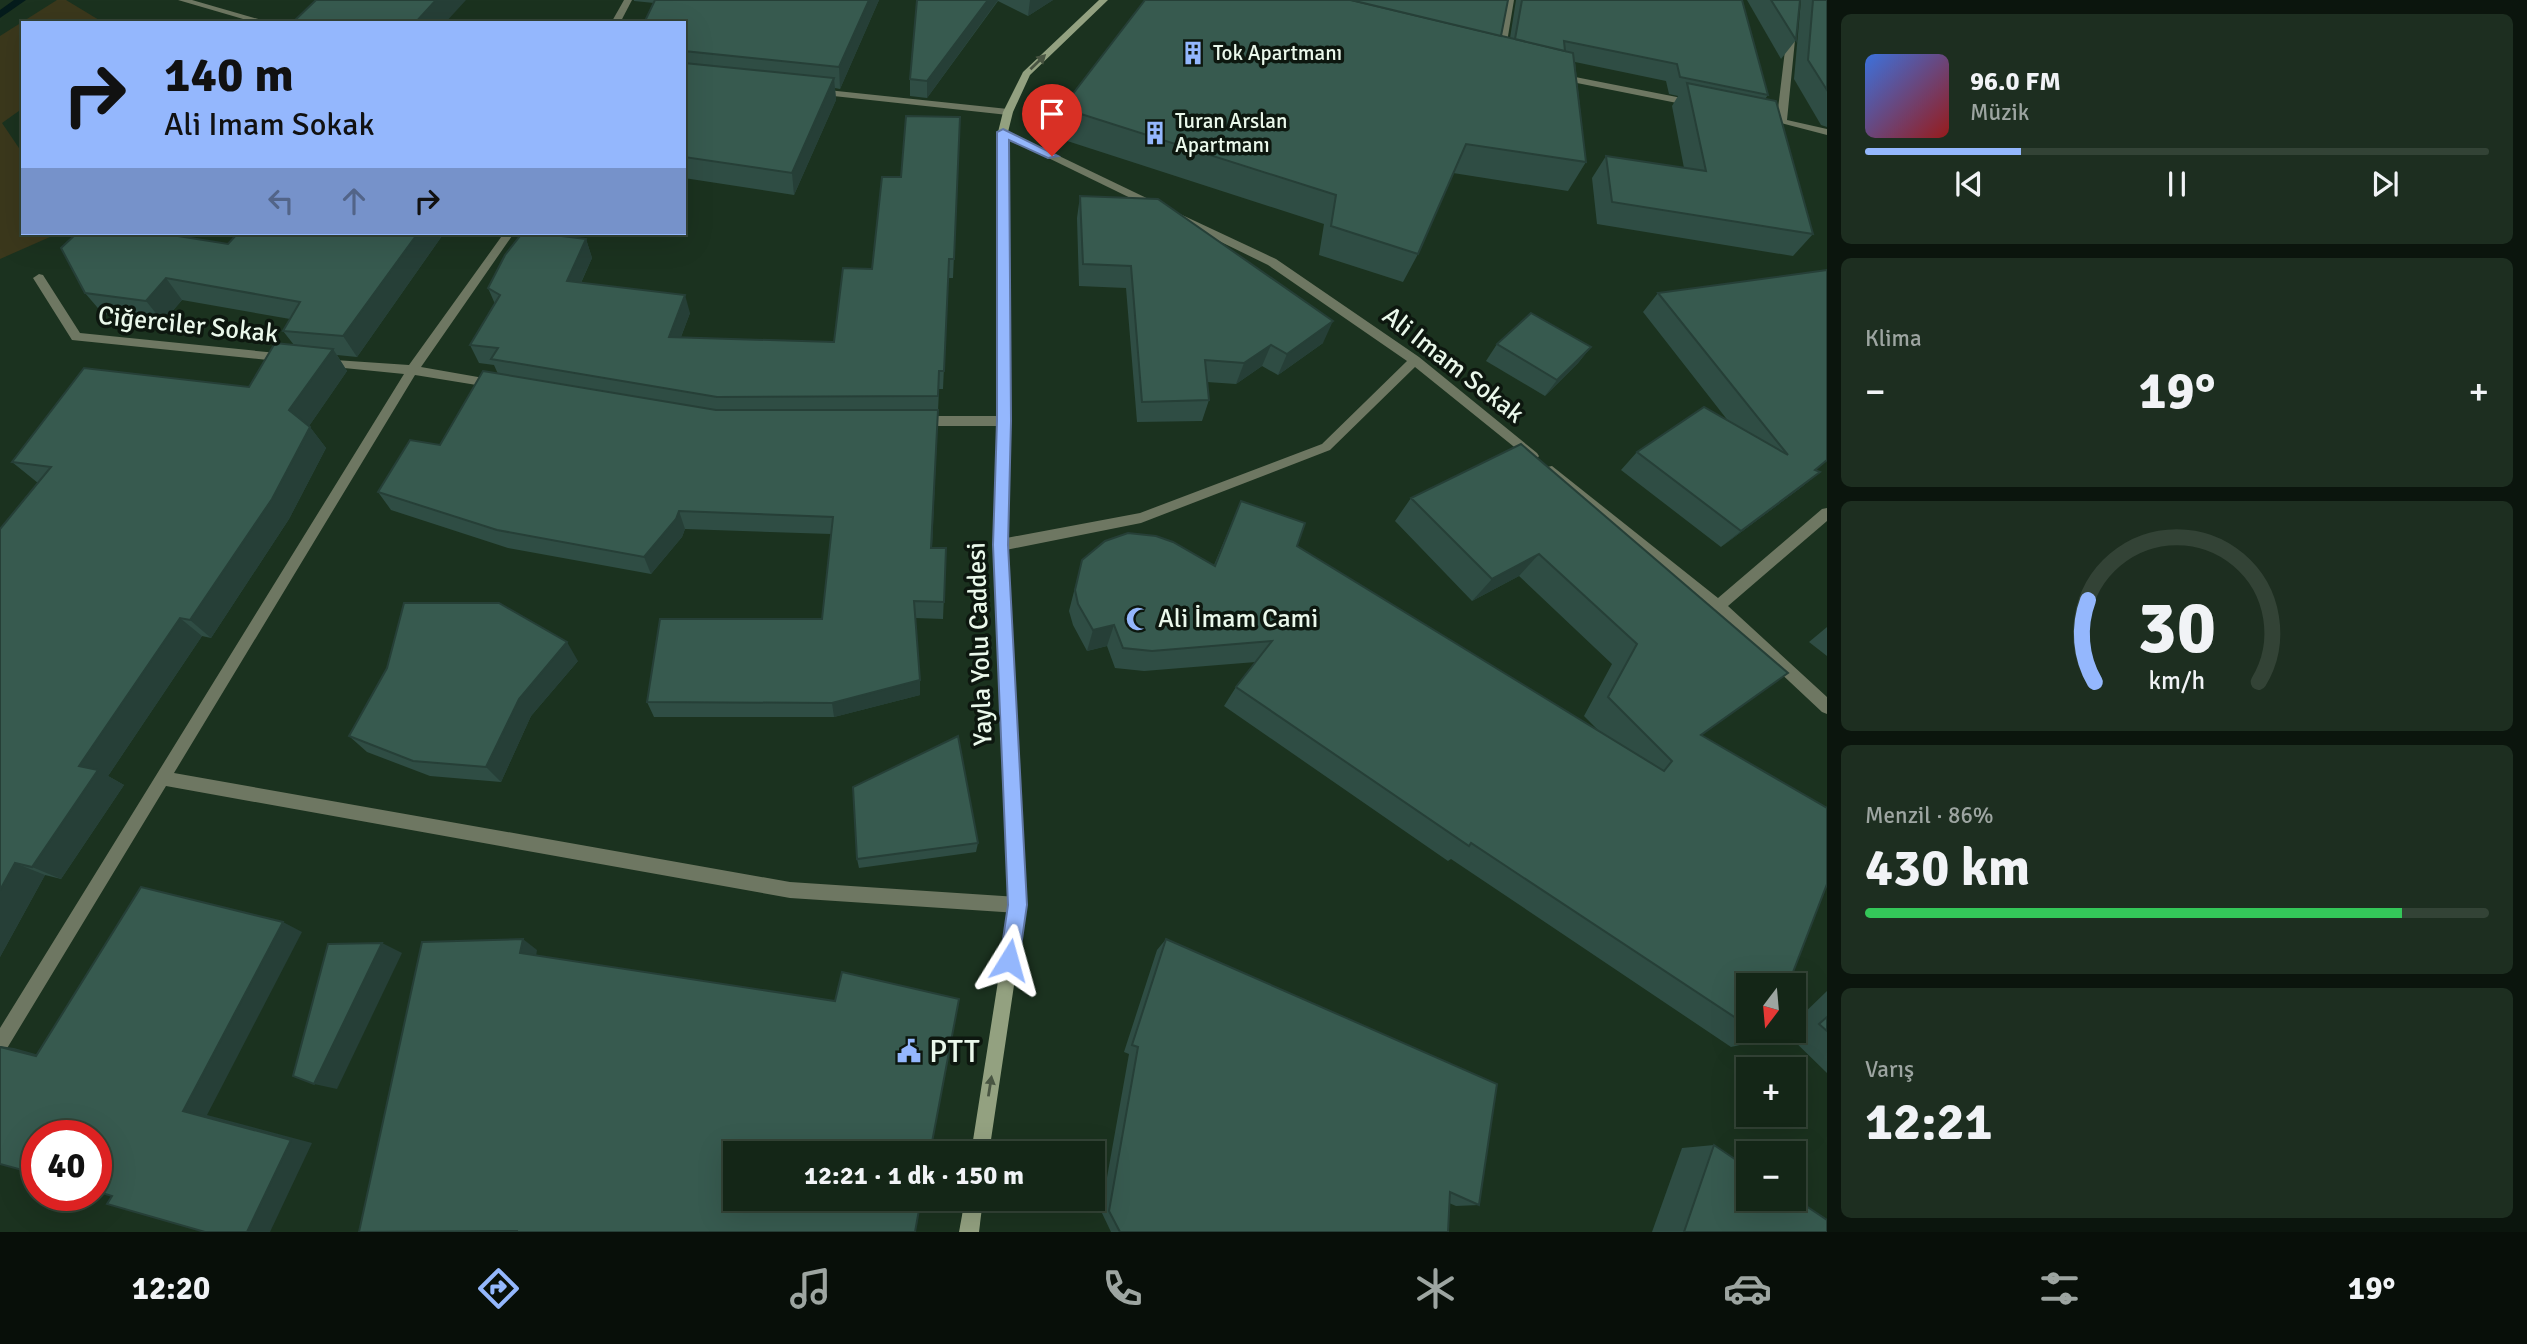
<!DOCTYPE html>
<html lang="tr">
<head>
<meta charset="utf-8">
<style>
  :root { --surface:#142617; --page:#1d2e20; --text:#f1f3f6; --muted:#9da5a1; --line:#334336; --accent:#94b7fd }
  body { margin:0; font-family:Signika,sans-serif; background:var(--page); color:var(--text); height:100vh; display:flex; flex-direction:column; font-size:26px; white-space:nowrap }
  * { box-sizing:border-box; margin:0 }
  p { font-size:23px; color:var(--muted) }
  .icon { flex:none; width:38px; height:38px; fill:none; stroke:currentColor; stroke-width:2; stroke-linecap:round; stroke-linejoin:round }
  .map { position:relative; flex:1; overflow:hidden }
  .details { display:flex; flex-direction:column; gap:14px; padding:14px; background:#0b150d; width:700px }
  .details>* { flex:none }
  .hud { position:absolute; left:21px; top:21px; width:665px; height:214px; border-radius:0px; box-shadow:0 7px 28px #0002,0 0 0 2px var(--line); background:#94b7fd; color:#111; overflow:hidden }
  .needle { width:46px; rotate:196deg }
  .controls { position:absolute; left:1736px; top:973px; display:grid; gap:14px }
  .controls a { display:grid; place-items:center; width:70px; height:70px; border-radius:0px; background:var(--surface); box-shadow:0 7px 28px #0002,0 0 0 2px var(--line); font-size:35px }
  .speed { position:absolute; left:21px; top:1120px; display:flex; gap:14px; font-size:35px; font-weight:700; text-align:center }
  .speed>* { display:grid; place-content:center; width:91px; height:91px; border-radius:50%; background:var(--surface); box-shadow:0 7px 28px #0002,0 0 0 2px var(--line); line-height:1 }
  .speed .limit { border:10px solid #d22; background:#fff; color:#111 }
  .pin { position:absolute; display:grid; place-items:center; width:60px; height:60px; color:#fff; margin:-72px -30px; border-radius:50% 50% 50% 0; rotate:-45deg; box-shadow:0 0 7px #0007 }
  .pin .icon { rotate:45deg }
  .me { position:absolute; width:77px; margin:-38px; rotate:8deg; stroke-linejoin:round; filter:drop-shadow(0 0 5px #0008) }
  .turn { display:flex; align-items:center; gap:24px; height:147px; padding:0 28px; font-size:32px }
  .turn .icon { width:91px; height:91px; stroke-width:2.5 }
  .turn b { display:block; font-size:49px; line-height:60px }
  .lanes { display:flex; align-items:center; height:66px; padding:0 28px; background:#0003; justify-content:center; gap:35px; direction:ltr }
  .lanes .off { opacity:.35 }
  .big { font-size:52px; font-weight:800; line-height:1.1 }
  .details .card { flex:1; display:flex; flex-direction:column; justify-content:center; gap:10px; min-width:0; padding:0 24px; border-radius:10px; background:var(--page) }
  .details .dial { align-items:center; gap:0 }
  .dial svg { height:182px; overflow:visible; fill:none; stroke:var(--line); stroke-width:7; stroke-linecap:round; text-anchor:middle }
  .dial text { fill:var(--text); stroke:none }
  .song { display:flex; align-items:center; gap:21px }
  .cover { width:84px; height:84px; border-radius:10px; background:linear-gradient(135deg,hsl(220 70% 55%),hsl(0 70% 35%)) }
  .played { height:7px; border-radius:4px; background:linear-gradient(90deg,var(--accent) 25%,var(--line) 25%) }
  .keys { display:flex; justify-content:space-around; direction:ltr }
  .heat { display:flex; justify-content:space-between; align-items:center; font-size:38px; direction:ltr }
  .charge { height:10px; border-radius:5px; background:linear-gradient(90deg,#34c759 86%,var(--line) 0) }
  .trip { position:absolute; left:723px; top:1141px; width:382px; height:70px; border-radius:0px; background:var(--surface); box-shadow:0 7px 28px #0002,0 0 0 2px var(--line); font-weight:800; line-height:70px; text-align:center }
  .tabs { display:flex; height:112px; justify-content:space-around; align-items:center; background:#080f09; color:var(--muted) }
  .tabs .icon { width:49px; height:49px }
  .tabs .current { color:var(--accent) }
  .tabs b { font-size:32px; color:var(--text) }
  main { display:flex; flex:1; min-height:0 }
  .map>svg:first-child { display:block }
  .green { fill:#3b381c }
  .lines { fill:none; stroke-linecap:round; stroke-linejoin:round }
  .stream { fill:#041b1b; fill-rule:evenodd }
  .street { fill:#6e7762; fill-rule:evenodd }
  .secondary { fill:#93a180; fill-rule:evenodd }
  .wall { fill:#2f4d44 }
  .shaded-wall { fill:#263f37 }
  .building { fill:#375a4f; stroke:#263f37; stroke-width:2 }
  .oneway { fill:#495542 }
  .route { fill:#94b7fd; stroke:#6077a4; stroke-width:2 }
  .labels { text-anchor:middle; dominant-baseline:central; stroke-width:7; stroke-linejoin:round; paint-order:stroke }
  .far-poi-label { font-size:21px; fill:#eaf8eb; stroke:#0d170f; text-anchor:start }
  .street-label { font-size:26px; fill:#eaf8eb; stroke:#0d170f }
  .poi-label { font-size:26px; fill:#eaf8eb; stroke:#0d170f; text-anchor:start }
  .near-poi-label { font-size:32px; fill:#eaf8eb; stroke:#0d170f; text-anchor:start }
</style>
</head>
<body>
<main>
<div class="map">
<svg width="1827" height="1232" viewBox="0 0 1827 1232">
  <rect width="100%" height="100%" fill="#1b321f"/>
  <path class="green" d="M57,0H66L104,23H23V108L2,123L23,154V233H59L0,259V36Z"/>
  <g class="lines">
    <path class="stream" d="M14,0H26L0,18V10Z"/>
    <g class="street">
      <path d="M178,0H192L272,23H257Z"/>
      <path d="M624,0H632L620,23H611Z"/>
      <path d="M1506,0H1514L1505,54L1500,57L1495,54Z"/>
      <path d="M1791,0H1799L1787,120L1827,129V135L1758,117L1763,114L1777,117Z"/>
      <path d="M1560,74L1692,100L1697,103L1692,106L1557,79V75Z"/>
      <path d="M818,89L1008,109L1013,112L1008,115L815,94V90Z"/>
      <path d="M1003,129L1159,204L1160,206L1155,209L1151,208L999,134L998,132Z"/>
      <path d="M1180,214L1276,259L1419,357L1537,453L1539,456L1537,459H1529L1415,367L1330,450L1141,523L1001,551L996,549L994,545L996,541L1001,539L1140,513L1322,444L1407,361L1268,265L1176,220L1175,218Z"/>
      <path d="M504,233H514L421,367L495,380L501,384L499,387L495,388L415,375L174,773L790,882L1018,897L1024,899L1026,905L1024,911L1018,913L790,898L166,786L6,1050L0,1053V1028L404,374L324,366L318,362L320,359L409,365Z"/>
      <path d="M39,274L43,275L80,333L287,354L293,358L287,362L72,340L33,278Z"/>
      <path d="M918,416H1004L1010,421L1004,426H918L912,421Z"/>
      <path d="M1552,466L1718,598L1822,509L1827,508V521L1728,606L1827,697V714L1822,712L1713,610L1547,475L1546,471L1547,467Z"/>
    </g>
    <g class="secondary">
      <path d="M1099,0H1108L1030,75L1013,112L1008,132L1010,421L1008,545L1026,905L989,1153H971L1010,905L994,545L998,421V132L1003,112L1023,72Z"/>
      <path d="M965,1199H983L979,1232H959Z"/>
    </g>
  </g>
  <g class="wall">
    <path d="M634,0H879L840,89L835,88L836,100L794,195L684,178V23L654,3L634,1Z"/>
    <path d="M917,0H1053L1028,16L998,1L927,98L910,96V79Z"/>
    <path d="M1516,0H1742L1768,95L1765,99L1813,234L1793,256L1597,224L1592,178L1606,156L1684,168L1672,106L1678,96L1669,94L1666,81L1575,62L1586,162L1568,191L1453,173L1418,254L1403,282L1319,255L1324,224L1058,138L1062,108L1501,36L1510,38Z"/>
    <path d="M1747,0H1800L1796,40L1781,59Z"/>
    <path d="M1801,0H1827V127L1821,125L1794,79Z"/>
    <path d="M960,117L953,278H948L943,389H939L932,548H946L943,619L915,618L920,695L834,717H654L647,702L822,619L831,534L685,529L682,537L651,574L508,548L391,510L378,492L440,445L498,374L494,365L479,363L470,345L495,304L488,288L586,239L592,258L581,283L690,313L681,337L834,342L872,269L901,177Z"/>
    <path d="M1080,196L1323,343L1278,375L1262,366L1236,384L1207,382L1209,400L1202,421L1137,422L1126,288L1079,286L1077,218Z"/>
    <path d="M444,233L357,357L337,355L347,371L309,426L326,448L289,519L211,638L202,636L108,776L124,785L61,879L45,875L0,957V529L38,483L12,462L249,387L294,345L283,331L290,319L182,300L163,322L103,314L85,293L228,244Z"/>
    <path d="M1658,293L1815,470L1820,472L1799,489L1721,547L1621,470L1637,452L1729,422L1643,312Z"/>
    <path d="M1497,344L1591,347L1578,363L1545,396L1486,361Z"/>
    <path d="M1521,444L1701,735L1748,985V1031H1770L1767,1039L1731,1047L1451,859L1448,861L1224,706L1236,687L1256,662L1144,671L1115,668L1107,646L1087,651L1073,625L1069,611L1082,560L1214,565L1241,501L1297,546L1599,731L1584,716L1612,664L1519,576L1472,601L1395,521L1411,498Z"/>
    <path d="M1827,627V656L1809,642Z"/>
    <path d="M578,661L531,716L501,782L430,776L367,752L349,736Z"/>
    <path d="M978,843L976,852L859,868L857,859Z"/>
    <path d="M1166,939L1479,1205L1456,1206L1449,1203L1448,1232H1111L1101,1211L1129,1054L1124,1052L1157,950Z"/>
    <path d="M1827,991V1073L1785,1032L1786,1031H1794V1023Z"/>
    <path d="M1714,1145L1827,1232H1652L1682,1148Z"/>
  </g>
  <g class="shaded-wall">
    <path d="M436,0H466L445,23H415Z"/>
    <path d="M869,0H879L840,89L839,67Z"/>
    <path d="M988,0H998L927,98V81Z"/>
    <path d="M1030,0H1053L1028,16Z"/>
    <path d="M834,78L836,100L794,195L792,173Z"/>
    <path d="M418,233H444L357,357L343,336Z"/>
    <path d="M586,239L592,258L573,300L567,281Z"/>
    <path d="M166,278L182,300L163,322L146,301Z"/>
    <path d="M685,295L690,313L674,355L669,337Z"/>
    <path d="M1333,321L1323,343L1278,375L1287,354Z"/>
    <path d="M1271,345L1262,366L1236,384L1244,363Z"/>
    <path d="M1591,347L1578,363L1545,396L1557,380Z"/>
    <path d="M333,349L347,371L305,432L289,410Z"/>
    <path d="M310,427L326,448L289,519L211,638L190,620Z"/>
    <path d="M1820,472L1799,489L1721,547L1741,531Z"/>
    <path d="M679,511L685,529L682,537L651,574L644,557Z"/>
    <path d="M1539,554L1519,576L1472,601L1492,579Z"/>
    <path d="M180,618L202,636L108,776L124,785L61,879L32,867L79,766Z"/>
    <path d="M1114,625L1107,646L1087,651L1093,630Z"/>
    <path d="M567,642L578,661L531,716L501,782L486,767L519,699Z"/>
    <path d="M920,680V695L834,717L832,703Z"/>
    <path d="M15,863L45,875L0,957V890Z"/>
    <path d="M283,922L302,932L207,1115L312,1143L270,1232H247L183,1111Z"/>
    <path d="M523,939L537,950L535,963L520,953Z"/>
    <path d="M382,943L402,953L337,1089L314,1084Z"/>
    <path d="M0,1046L14,1048L64,1062L36,1056L0,1047Z"/>
  </g>
  <g class="building">
    <path d="M316,0H436L415,23H292Z"/>
    <path d="M655,0H869L839,67L684,51V23H644Z"/>
    <path d="M917,0H988L927,81L910,79Z"/>
    <path d="M1145,0H1351L1573,53L1586,162L1466,144L1418,254L1331,226L1336,195L1062,108Z"/>
    <path d="M1351,0H1508L1501,36Z"/>
    <path d="M1522,0H1742L1768,95L1680,77L1677,64L1564,41L1565,51L1515,39Z"/>
    <path d="M1771,0H1800L1796,40Z"/>
    <path d="M1813,0H1827V90L1808,60Z"/>
    <path d="M684,63L834,78L792,173L684,157Z"/>
    <path d="M1687,83L1776,101L1813,234L1612,202L1606,156L1706,171Z"/>
    <path d="M906,116L960,117L954,259H949L944,371H939L938,396L717,397L491,359L498,348L470,345L500,295L488,288L505,255L520,236L537,233L586,239L567,281L685,295L669,337L834,342L843,268L872,269L882,177H901Z"/>
    <path d="M1080,196L1158,199L1333,321L1287,354L1271,345L1244,363L1205,360L1209,400L1142,402L1131,266L1083,264Z"/>
    <path d="M77,233H159L228,244L238,233H418L343,336L283,331L300,302L166,278L146,301L85,293L61,248Z"/>
    <path d="M1827,270V460L1815,470L1820,472L1741,531L1637,452L1704,407L1788,455L1658,293Z"/>
    <path d="M1531,313L1591,347L1557,380L1497,344Z"/>
    <path d="M275,343L333,349L289,410L310,427L272,499L190,620L180,618L79,766L98,770L32,867L15,863L0,890V529L51,467L12,462L84,368L249,387Z"/>
    <path d="M483,371L716,410H938L931,548H946L944,602L914,601L920,680L832,703L647,702L660,619H822L833,517L679,511L676,519L644,557L497,530L378,492L410,440L440,445Z"/>
    <path d="M1521,444L1788,673L1701,735L1827,808V884L1788,985H1748V1026L1471,843L1469,846L1236,687L1272,641L1152,651L1123,648L1114,625L1093,630L1078,604L1075,590L1082,560L1105,541L1128,533L1156,536L1173,542L1215,566L1241,501L1305,523L1297,546L1664,771L1672,761L1608,697L1637,644L1539,554L1492,579L1411,498Z"/>
    <path d="M404,603H499L567,642L519,699L486,767L413,761L349,736L387,668Z"/>
    <path d="M958,736L978,843L857,859L853,787Z"/>
    <path d="M141,887L283,922L183,1111L291,1140L247,1232H205L107,1204L112,1196L96,1191V1136H37V1174L0,1164V1047L36,1056Z"/>
    <path d="M523,939L520,953L835,1001L842,972L959,999L930,1153H735V1199H921L915,1232H517V1231L359,1232L422,942Z"/>
    <path d="M1166,939L1497,1084L1479,1205L1450,1192L1448,1232H1120L1109,1211L1138,1047L1132,1045Z"/>
    <path d="M382,943L314,1084L293,1076L328,944Z"/>
    <path d="M1827,1017V1031L1819,1024Z"/>
    <path d="M1755,1031H1770L1767,1039Z"/>
    <path d="M1714,1145L1748,1168V1199L1794,1198L1827,1220V1232H1684Z"/>
  </g>
  <defs><path id="oneway-solid" d="M-6-.8H1V-3.2L6.5 0L1 3.2V.8H-6Z" transform="scale(1.75)"/></defs>
  <g class="oneway">
    <use href="#oneway-solid" transform="translate(1038 62) rotate(-44)"/>
    <use href="#oneway-solid" transform="translate(990 1086) rotate(-81)"/>
  </g>
  <path class="route" d="M1003,129L1058,156L1048,158L1009,140L1011,421L1008,545L1027,905L1019,960L1016,967L1009,969L1003,967L1000,960L1008,905L993,545L997,421V132Z"/>
  <defs>
    <g id="building-bare" transform="scale(1.89)"><path d="M-4-6H4V6H1V3H-1V6H-4ZM-2.5-4.3h1.7v1.8h-1.7ZM.8-4.3h1.7v1.8H.8ZM-2.5-1h1.7V.8h-1.7ZM.8-1h1.7V.8H.8Z" fill="#94b7fd" stroke="#0d170f" stroke-width="2.5" paint-order="stroke"/></g>
    <g id="mosque-bare" transform="scale(1.89)"><path d="M3.5-4.9A6 6 0 1 0 3.5 4.9A5 5 0 1 1 3.5-4.9Z" fill="#94b7fd" stroke="#0d170f" stroke-width="2.5" paint-order="stroke"/></g>
    <g id="civic-bare" transform="scale(1.89)"><path d="M-.6-6.5H3V-4.5H.6V-3L4-1V1h2V6H-6V1h2V-1L-.6-3ZM-1.2 2.5V6h2.4V2.5Z" fill="#94b7fd" stroke="#0d170f" stroke-width="2.5" paint-order="stroke"/></g>
  </defs>
  <g fill-rule="evenodd">
    <use href="#building-bare" x="1193" y="53"/>
    <use href="#building-bare" x="1155" y="133"/>
    <use href="#mosque-bare" x="1138" y="619"/>
    <use href="#civic-bare" x="909" y="1051"/>
  </g>
  <g class="labels">
    <g class="far-poi-label">
      <text x="1213" y="53">Tok Apartmanı</text>
      <text x="1175" y="121">Turan Arslan<tspan x="1175" dy="24">Apartmanı</tspan></text>
    </g>
    <g class="street-label">
      <text transform="translate(188 325) rotate(6)">Ciğerciler Sokak</text>
      <text transform="translate(1453 365) rotate(38)">Ali Imam Sokak</text>
      <text transform="translate(980 644) rotate(-92)">Yayla Yolu Caddesi</text>
    </g>
    <g class="poi-label">
      <text x="1158" y="619">Ali İmam Cami</text>
    </g>
    <g class="near-poi-label">
      <text x="929" y="1051">PTT</text>
    </g>
  </g>
</svg>
<div class="controls">
<a><svg class="needle" viewBox="-14 -14 28 28"><path d="M0-13l5 13h-10z" fill="#e53935"/><path d="M0 13l5-13h-10z" fill="#9da5a1"/></svg></a>
<a>+</a>
<a>−</a>
</div>
<div class="speed"><div class="limit">40</div></div>
<div class="pin" style="left:1052px;top:156px;background:#d93025"><svg class="icon" aria-label="arrive" viewBox="0 0 24 24"><path d="M6 21V4h12l-3 4 3 4H6"/></svg></div>
<svg class="me" style="left:1009px;top:960px" viewBox="-20 -20 40 40"><path d="M0-17L14 15 0 8-14 15z" fill="#94b7fd" stroke="#fff" stroke-width="4"/></svg>
<div class="trip">12:21 · 1 dk · 150 m</div>
<div class="hud">
<div class="turn"><svg class="icon" aria-label="right" viewBox="0 0 24 24"><path d="M7 20v-9h11M14 6l5 5-5 5"/></svg><div><b>140 m</b>Ali Imam Sokak</div></div>
<div class="lanes"><svg class="icon off" aria-label="left" viewBox="0 0 24 24"><path d="M17 20v-9H6M10 6l-5 5 5 5"/></svg><svg class="icon off" aria-label="ahead" viewBox="0 0 24 24"><path d="M12 20V5M6 11l6-6 6 6"/></svg><svg class="icon" aria-label="right" viewBox="0 0 24 24"><path d="M7 20v-9h11M14 6l5 5-5 5"/></svg></div>
</div>
</div>
<section class="details">
<div class="card">
<div class="song"><i class="cover"></i><div><b>96.0 FM</b><p>Müzik</p></div></div>
<div class="played"></div>
<div class="keys"><svg class="icon" aria-label="previous" viewBox="0 0 24 24"><path d="M18 5L8 12l10 7zM5 5v14"/></svg><svg class="icon" aria-label="pause" viewBox="0 0 24 24"><path d="M8 5v14M16 5v14"/></svg><svg class="icon" aria-label="next" viewBox="0 0 24 24"><path d="M6 5l10 7-10 7zM19 5v14"/></svg></div>
</div>
<div class="card"><p>Klima</p>
<div class="heat"><a>−</a><b class="big">19°</b><a>+</a></div>
</div>
<div class="card dial"><svg viewBox="0 0 100 80">
<path d="M14 69A42 42 0 1 1 86 69"/>
<path d="M14 69A42 42 0 0 1 11 33" stroke="#94b7fd"/>
<text x="50" y="56" font-size="32" font-weight="700">30</text>
<text x="50" y="72" font-size="11">km/h</text>
</svg></div>
<div class="card"><p>Menzil · 86%</p><b class="big">430 km</b><div class="charge"></div></div>
<div class="card"><p>Varış</p><b class="big">12:21</b></div>
</section>
</main>
<nav class="tabs">
<b>12:20</b>
<svg class="icon current" aria-label="directions" viewBox="0 0 24 24"><path d="M12 3l9 9-9 9-9-9zM9 14v-3h6M13 9l2 2-2 2"/></svg>
<svg class="icon" aria-label="music" viewBox="0 0 24 24"><path d="M9 18V5l10-2v13"/><circle cx="6" cy="18" r="3"/><circle cx="16" cy="16" r="3"/></svg>
<svg class="icon" aria-label="phone" viewBox="0 0 24 24"><path d="M5 4h4l2 5-3 2q2 4 5 5l2-3 5 2v4C11 20 4 13 5 4z"/></svg>
<svg class="icon" aria-label="climate" viewBox="0 0 24 24"><path d="M12 3v18M4 7l16 10M4 17L20 7"/></svg>
<svg class="icon" aria-label="car" viewBox="0 0 24 24"><path d="M5 17H2v-5l4-1 3-4h7l3 4 3 1v5h-3M9 17h6M6 11h13"/><circle cx="7" cy="17" r="2"/><circle cx="17" cy="17" r="2"/></svg>
<svg class="icon" aria-label="filters" viewBox="0 0 24 24"><path d="M4 7h16M4 17h16"/><circle cx="9" cy="7" r="2"/><circle cx="15" cy="17" r="2"/></svg>
<b>19°</b>
</nav>
</body>
</html>
